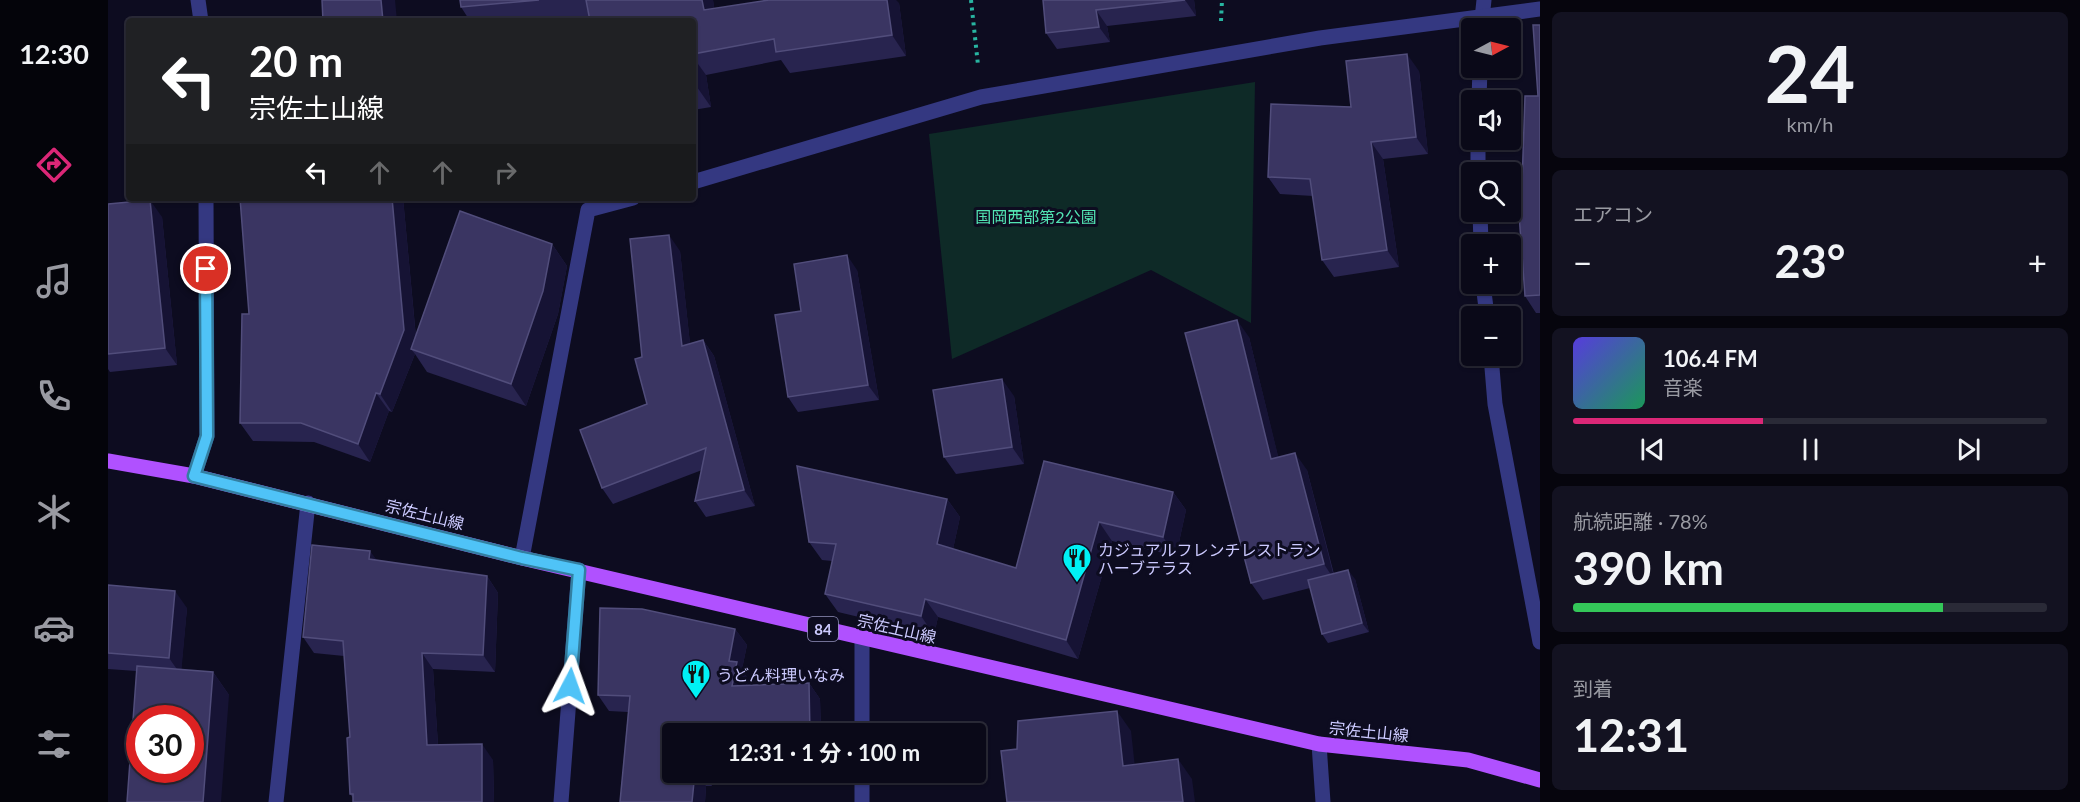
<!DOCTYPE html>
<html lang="ja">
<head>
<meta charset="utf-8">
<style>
  :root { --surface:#0a0918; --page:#131221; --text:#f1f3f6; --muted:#999aa2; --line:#2a2a37; --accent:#db2777 }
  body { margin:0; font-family:Lato,"Noto Sans JP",sans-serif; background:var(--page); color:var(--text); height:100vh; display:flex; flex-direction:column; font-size:22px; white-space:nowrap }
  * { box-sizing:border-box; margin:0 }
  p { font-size:20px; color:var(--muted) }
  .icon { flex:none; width:33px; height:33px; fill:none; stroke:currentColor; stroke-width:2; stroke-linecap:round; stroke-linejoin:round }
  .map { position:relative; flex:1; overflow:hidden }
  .side { display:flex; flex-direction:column; gap:12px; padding:12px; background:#06050d; width:540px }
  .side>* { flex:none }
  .guide { position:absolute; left:18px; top:18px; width:570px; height:183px; border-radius:6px; box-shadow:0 2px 4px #0004,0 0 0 2px var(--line); background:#202124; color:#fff; overflow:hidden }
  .needle { width:39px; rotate:83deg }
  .buttons { position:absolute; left:1353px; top:18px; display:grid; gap:12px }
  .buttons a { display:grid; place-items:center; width:60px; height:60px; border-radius:6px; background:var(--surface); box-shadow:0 2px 4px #0004,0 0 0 2px var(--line); font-size:30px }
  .speed { position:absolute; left:18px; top:705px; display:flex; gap:12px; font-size:30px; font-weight:700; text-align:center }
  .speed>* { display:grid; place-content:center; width:78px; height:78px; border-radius:50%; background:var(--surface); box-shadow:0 2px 4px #0004,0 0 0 2px var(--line); line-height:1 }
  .speed .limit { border:9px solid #d22; background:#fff; color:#111 }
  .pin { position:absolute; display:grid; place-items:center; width:51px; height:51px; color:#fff; margin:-26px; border:3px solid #fff; border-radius:50%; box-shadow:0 2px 6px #0007 }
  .me { position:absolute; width:66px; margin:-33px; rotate:4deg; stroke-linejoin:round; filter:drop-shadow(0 0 4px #0008) }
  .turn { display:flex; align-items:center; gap:21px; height:126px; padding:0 24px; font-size:27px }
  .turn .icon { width:78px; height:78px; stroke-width:2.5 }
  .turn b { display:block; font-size:42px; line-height:51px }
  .lanes { display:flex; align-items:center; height:57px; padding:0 24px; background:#0003; justify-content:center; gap:30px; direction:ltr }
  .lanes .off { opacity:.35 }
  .big { font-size:45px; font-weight:700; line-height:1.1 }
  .side .tile { flex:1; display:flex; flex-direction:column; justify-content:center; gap:9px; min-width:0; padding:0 21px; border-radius:9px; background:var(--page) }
  .side .dial { align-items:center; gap:0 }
  .dial b { font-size:78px; line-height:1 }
  .song { display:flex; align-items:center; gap:18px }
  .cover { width:72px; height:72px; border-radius:9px; background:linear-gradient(135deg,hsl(250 70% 55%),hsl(150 70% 35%)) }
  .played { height:6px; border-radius:3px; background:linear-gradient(90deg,var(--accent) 40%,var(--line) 40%) }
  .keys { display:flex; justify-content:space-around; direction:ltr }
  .heat { display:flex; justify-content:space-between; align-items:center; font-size:33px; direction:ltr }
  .charge { height:9px; border-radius:4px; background:linear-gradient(90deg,#34c759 78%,var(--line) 0) }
  .trip { position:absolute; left:554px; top:723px; width:324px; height:60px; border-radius:6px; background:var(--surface); box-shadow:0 2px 4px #0004,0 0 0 2px var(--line); font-weight:700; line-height:60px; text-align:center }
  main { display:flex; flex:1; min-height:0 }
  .tabs { display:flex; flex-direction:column; width:108px; justify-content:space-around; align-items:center; background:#04040a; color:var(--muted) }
  .tabs .icon { width:42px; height:42px }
  .tabs .active { color:var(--accent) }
  .tabs b { font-size:27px; color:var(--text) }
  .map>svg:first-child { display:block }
  .green { fill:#0e2a27 }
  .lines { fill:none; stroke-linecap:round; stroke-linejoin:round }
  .path { stroke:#28b5a1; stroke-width:4; stroke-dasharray:3 4.5; stroke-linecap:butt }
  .minor { stroke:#343881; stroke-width:15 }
  .major { stroke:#b051ff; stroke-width:15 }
  .wall { fill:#28244f }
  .shaded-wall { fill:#161334 }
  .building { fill:#3a3562; stroke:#514d7b; stroke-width:1.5; fill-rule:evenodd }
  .route-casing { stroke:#337fa1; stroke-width:15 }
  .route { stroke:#4fc3f7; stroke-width:10 }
  .labels { text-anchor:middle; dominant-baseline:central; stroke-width:6; stroke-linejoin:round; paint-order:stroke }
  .shield { fill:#0d0c20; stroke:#9391bc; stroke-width:1.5 }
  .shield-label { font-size:15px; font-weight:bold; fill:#cccaff }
  .park-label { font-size:16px; fill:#52e4b3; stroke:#0d0c20 }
  .street-label { font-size:16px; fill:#cccaff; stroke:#0d0c20 }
  .poi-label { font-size:16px; fill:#cccaff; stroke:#0d0c20; text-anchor:start }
</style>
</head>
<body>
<main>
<nav class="tabs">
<b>12:30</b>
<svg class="icon active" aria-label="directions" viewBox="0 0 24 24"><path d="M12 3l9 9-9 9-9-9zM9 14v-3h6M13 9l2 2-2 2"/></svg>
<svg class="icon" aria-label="music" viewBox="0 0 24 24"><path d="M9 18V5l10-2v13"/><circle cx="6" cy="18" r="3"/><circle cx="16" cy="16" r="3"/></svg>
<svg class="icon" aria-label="phone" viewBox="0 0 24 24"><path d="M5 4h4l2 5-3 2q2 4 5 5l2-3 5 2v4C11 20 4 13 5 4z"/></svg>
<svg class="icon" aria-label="climate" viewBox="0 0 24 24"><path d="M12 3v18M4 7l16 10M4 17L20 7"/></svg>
<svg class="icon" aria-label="car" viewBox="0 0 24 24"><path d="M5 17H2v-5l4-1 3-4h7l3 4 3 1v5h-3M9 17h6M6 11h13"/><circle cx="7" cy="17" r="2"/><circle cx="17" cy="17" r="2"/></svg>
<svg class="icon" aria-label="filters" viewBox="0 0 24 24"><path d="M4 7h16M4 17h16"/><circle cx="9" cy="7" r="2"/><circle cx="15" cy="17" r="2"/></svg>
</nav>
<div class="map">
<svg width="1432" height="802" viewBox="0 0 1432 802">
  <rect width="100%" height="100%" fill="#0d0c20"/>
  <path class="green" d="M1147,82L1143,323L1043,270L844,359L821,134Z"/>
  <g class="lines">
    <g class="path">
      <path d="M863,0L870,65"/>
      <path d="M1113,21L1114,0"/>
    </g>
    <g class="minor">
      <path d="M90,0L93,21"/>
      <path d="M1373,28L1376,0"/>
      <path d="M1371,100L1372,68"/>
      <path d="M1370,140V172"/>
      <path d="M585,182L873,97L1212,38L1432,9"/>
      <path d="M1372,212L1373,244"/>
      <path d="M1375,284L1379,316"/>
      <path d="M1383,356L1387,404L1432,642"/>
      <path d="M86,476L99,436L98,198"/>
      <path d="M414,558L480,210L525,198"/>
      <path d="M754,734V638"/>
      <path d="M1211,744L1215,802"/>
      <path d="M168,802L200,503"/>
      <path d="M453,802L471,570"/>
      <path d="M754,802V772"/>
    </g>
    <path class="major" d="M0,461L86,476L414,558L1211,744L1360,760L1432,780"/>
  </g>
  <g class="wall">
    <path d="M352,0H605L606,8L791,3L798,56L682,73L673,60L598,75L603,107L585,110V21L481,17L439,21H362L353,7Z"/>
    <path d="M935,0H1086L1088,16L999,26L1002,42L949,49L938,33Z"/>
    <path d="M1432,25V313H1428L1417,296L1413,214L1430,96Z"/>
    <path d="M1311,71L1320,154L1275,159L1291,267L1226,277L1214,260L1205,196L1172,194L1160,177L1243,107Z"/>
    <path d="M295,198L308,337L444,244L459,266L450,314L418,406L319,372L307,354L284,412L281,411L262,462L206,442L145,441L132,423L141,314Z"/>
    <path d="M0,204L54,217L69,365L2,372L0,369Z"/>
    <path d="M572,251L582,344L595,340L606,356L647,506L598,517L587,501L594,470L505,504L494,488L539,404L534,357Z"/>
    <path d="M749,270L771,400L690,412L680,397L693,311Z"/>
    <path d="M1141,337L1170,457L1199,470L1226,574L1247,579L1261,632L1220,643L1214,634L1202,588L1155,600L1143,583Z"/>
    <path d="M906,396L916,464L848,474L836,457Z"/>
    <path d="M936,461L1065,492L1078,510L1068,556L1004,541L970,659L830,617L826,635L730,612L717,594L724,561L714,560L701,542L839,499L852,517L845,549L908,568Z"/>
    <path d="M268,560L379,576L390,593L387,672L325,669L330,745L385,760L386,802H245V798L242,794V737L236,656L206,653L195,637Z"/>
    <path d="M0,585L79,608L73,670L105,672L121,695L28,671L0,669Z"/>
    <path d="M627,629L639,645L634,669L640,679L639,685L701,683L712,699L713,734H564V772H703L702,784L604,779V786H598L597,802H512L520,712L501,711L490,695Z"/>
  </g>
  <g class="shaded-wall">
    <path d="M273,0H287L289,21H275Z"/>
    <path d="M594,0H605L610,30L596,10Z"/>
    <path d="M779,0H788L791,3L798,56L784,35Z"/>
    <path d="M1077,0H1086L1088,16Z"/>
    <path d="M988,10L999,26L1002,42L991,27Z"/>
    <path d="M1299,54L1311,71L1320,154L1308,137Z"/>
    <path d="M585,57L598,75L603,107L589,87L585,63Z"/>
    <path d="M1263,142L1275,159L1291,267L1279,250Z"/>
    <path d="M284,198H295L309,349H303L307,354L284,412L272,394Z"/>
    <path d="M42,200L54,217L69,365L57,348Z"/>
    <path d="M561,235L572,251L584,362L574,346Z"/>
    <path d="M444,244L459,266L450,314L418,406L403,384Z"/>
    <path d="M739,255L749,270L771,400L760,385Z"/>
    <path d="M1129,320L1141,337L1175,476L1163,459Z"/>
    <path d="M595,340L606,356L647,506L636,490Z"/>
    <path d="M894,379L906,396L916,464L904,447Z"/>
    <path d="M268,393L281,411L262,462L250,444Z"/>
    <path d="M1187,453L1199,470L1227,581L1216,564Z"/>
    <path d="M1065,492L1078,510L1068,556L1055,537Z"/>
    <path d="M839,499L852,517L842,563L829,544Z"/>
    <path d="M991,522L1004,541L970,659L958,640Z"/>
    <path d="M262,551L274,567L261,559Z"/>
    <path d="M1240,570L1247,579L1261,632L1254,623Z"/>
    <path d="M379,576L390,593L387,672L375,655Z"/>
    <path d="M67,591L79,608L73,675L61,658Z"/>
    <path d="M817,599L830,617L826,635L813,616Z"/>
    <path d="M627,629L639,645L634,669L640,679L635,702L624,686L621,661Z"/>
    <path d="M314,653L325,669L331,761L319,745Z"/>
    <path d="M105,672L121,695L113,802H95Z"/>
    <path d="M701,683L712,699L713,734H702Z"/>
    <path d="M1009,711L1023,731L1029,786L1015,766Z"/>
    <path d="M374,744L385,760L386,802H374Z"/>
    <path d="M1070,759L1084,779L1087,802H1075Z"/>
    <path d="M587,772H589L598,786L597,802H584Z"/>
    <path d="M594,772H600L604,779V786Z"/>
    <path d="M694,772H703L702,784Z"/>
  </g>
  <g class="building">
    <path d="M214,0H273L275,21H215Z"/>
    <path d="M352,0H431L353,7Z"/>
    <path d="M478,0H594L596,10L661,0H779L784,35L668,52L666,39L585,54V21H482Z"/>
    <path d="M935,0H1077L988,10L991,27L938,33Z"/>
    <path d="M1425,25H1432V295L1417,296L1411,214H1413L1417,96H1430Z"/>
    <path d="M1299,54L1308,137L1263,142L1279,250L1214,260L1202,179L1160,177L1163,104L1243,107L1238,61Z"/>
    <path d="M585,63L589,87H585Z"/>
    <path d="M132,198H284L296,330L272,394L268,393L250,444L193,423H132L134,314H141Z"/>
    <path d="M42,200L57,348L0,354V204Z"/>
    <path d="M352,211L444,244L435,291L403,384L303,349Z"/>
    <path d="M561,235L574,346L595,340L636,490L587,501L598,448L494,488L472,430L539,404L527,359L534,357L522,239Z"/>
    <path d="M739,255L760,385L680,397L667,315L693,311L686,264Z"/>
    <path d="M1129,320L1163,459L1187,453L1216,564L1143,583L1077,333Z"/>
    <path d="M894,379L904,447L836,457L825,390Z"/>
    <path d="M936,461L1065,492L1055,537L991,522L958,640L817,599L813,616L717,594L728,544L701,542L689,466L839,499L829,544L908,568Z"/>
    <path d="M204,545L262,551L261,559L379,576L375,655L314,653L319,745L374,744V802H245V794H242L239,738L242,737L235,641L195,637Z"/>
    <path d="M1240,570L1254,623L1214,634L1200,580Z"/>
    <path d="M0,585L67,591L61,658L0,653Z"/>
    <path d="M492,608L534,609L627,629L621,661L629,662L624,686L701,683L702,734H564V772H587L584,802H512L522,696L490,695Z"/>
    <path d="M29,666L105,672L95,802H19ZM32,718H82V770H32Z"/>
    <path d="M1009,711L1015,766L1070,759L1075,802H899L893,751L909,749L910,721Z"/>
  </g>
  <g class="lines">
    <g class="route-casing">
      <path id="route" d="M98,269L99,436L86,476L414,558L471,570L462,686"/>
    </g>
    <use href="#route" class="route"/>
  </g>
  <defs>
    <g id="restaurant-pin" transform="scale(1.5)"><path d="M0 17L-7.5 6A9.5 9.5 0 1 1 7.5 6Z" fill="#00f1f5" stroke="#0d0c20"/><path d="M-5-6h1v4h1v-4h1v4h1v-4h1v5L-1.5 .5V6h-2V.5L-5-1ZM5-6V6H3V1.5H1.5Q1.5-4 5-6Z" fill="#111"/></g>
  </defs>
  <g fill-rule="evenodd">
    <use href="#restaurant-pin" x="969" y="558"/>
    <use href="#restaurant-pin" x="588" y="674"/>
  </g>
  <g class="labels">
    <rect class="shield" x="700" y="617" width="30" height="24" rx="4.5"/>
    <g class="shield-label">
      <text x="715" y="629">84</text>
    </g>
    <g class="park-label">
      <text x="928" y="216">国岡西部第2公園</text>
    </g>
    <g class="street-label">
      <text transform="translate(317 514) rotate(14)">宗佐土山線</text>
      <text transform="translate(789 628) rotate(13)">宗佐土山線</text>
      <text transform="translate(1261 731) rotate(6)">宗佐土山線</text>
    </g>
    <g class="poi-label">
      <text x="990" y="549">カジュアルフレンチレストラン<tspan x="990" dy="18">ハーブテラス</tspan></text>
      <text x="609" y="674">うどん料理いなみ</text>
    </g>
  </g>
</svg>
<div class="buttons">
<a><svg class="needle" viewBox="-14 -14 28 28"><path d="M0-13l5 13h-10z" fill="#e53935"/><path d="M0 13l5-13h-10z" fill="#999aa2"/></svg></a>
<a><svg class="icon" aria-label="sound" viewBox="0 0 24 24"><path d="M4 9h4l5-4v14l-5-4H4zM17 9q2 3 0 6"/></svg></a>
<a><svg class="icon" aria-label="search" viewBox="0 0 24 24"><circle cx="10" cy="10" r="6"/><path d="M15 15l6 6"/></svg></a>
<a>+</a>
<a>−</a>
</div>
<div class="speed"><div class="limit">30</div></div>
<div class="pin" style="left:98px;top:269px;background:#d93025"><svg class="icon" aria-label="arrive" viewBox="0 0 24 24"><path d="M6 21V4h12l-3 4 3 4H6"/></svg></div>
<svg class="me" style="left:462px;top:686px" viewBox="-20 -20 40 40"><path d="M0-17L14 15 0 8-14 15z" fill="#4fc3f7" stroke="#fff" stroke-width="4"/></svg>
<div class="trip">12:31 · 1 分 · 100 m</div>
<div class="guide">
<div class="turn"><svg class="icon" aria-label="left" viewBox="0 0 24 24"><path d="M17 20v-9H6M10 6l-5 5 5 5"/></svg><div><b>20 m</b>宗佐土山線</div></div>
<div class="lanes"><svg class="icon" aria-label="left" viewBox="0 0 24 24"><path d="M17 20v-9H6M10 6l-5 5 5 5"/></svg><svg class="icon off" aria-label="ahead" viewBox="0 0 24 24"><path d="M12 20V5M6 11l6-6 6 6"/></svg><svg class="icon off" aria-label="ahead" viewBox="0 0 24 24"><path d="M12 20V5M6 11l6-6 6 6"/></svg><svg class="icon off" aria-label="right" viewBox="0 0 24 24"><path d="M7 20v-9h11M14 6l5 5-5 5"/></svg></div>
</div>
</div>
<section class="side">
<div class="tile dial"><b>24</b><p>km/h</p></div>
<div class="tile"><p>エアコン</p>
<div class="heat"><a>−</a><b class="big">23°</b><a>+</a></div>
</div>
<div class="tile">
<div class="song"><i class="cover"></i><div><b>106.4 FM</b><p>音楽</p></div></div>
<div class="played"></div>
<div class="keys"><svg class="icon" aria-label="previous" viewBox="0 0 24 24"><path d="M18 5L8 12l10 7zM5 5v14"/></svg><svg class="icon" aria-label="pause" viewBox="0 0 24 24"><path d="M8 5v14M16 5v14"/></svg><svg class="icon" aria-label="next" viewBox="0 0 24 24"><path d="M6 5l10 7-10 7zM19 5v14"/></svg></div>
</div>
<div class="tile"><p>航続距離 · 78%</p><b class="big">390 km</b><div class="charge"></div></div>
<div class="tile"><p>到着</p><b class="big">12:31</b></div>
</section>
</main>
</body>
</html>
